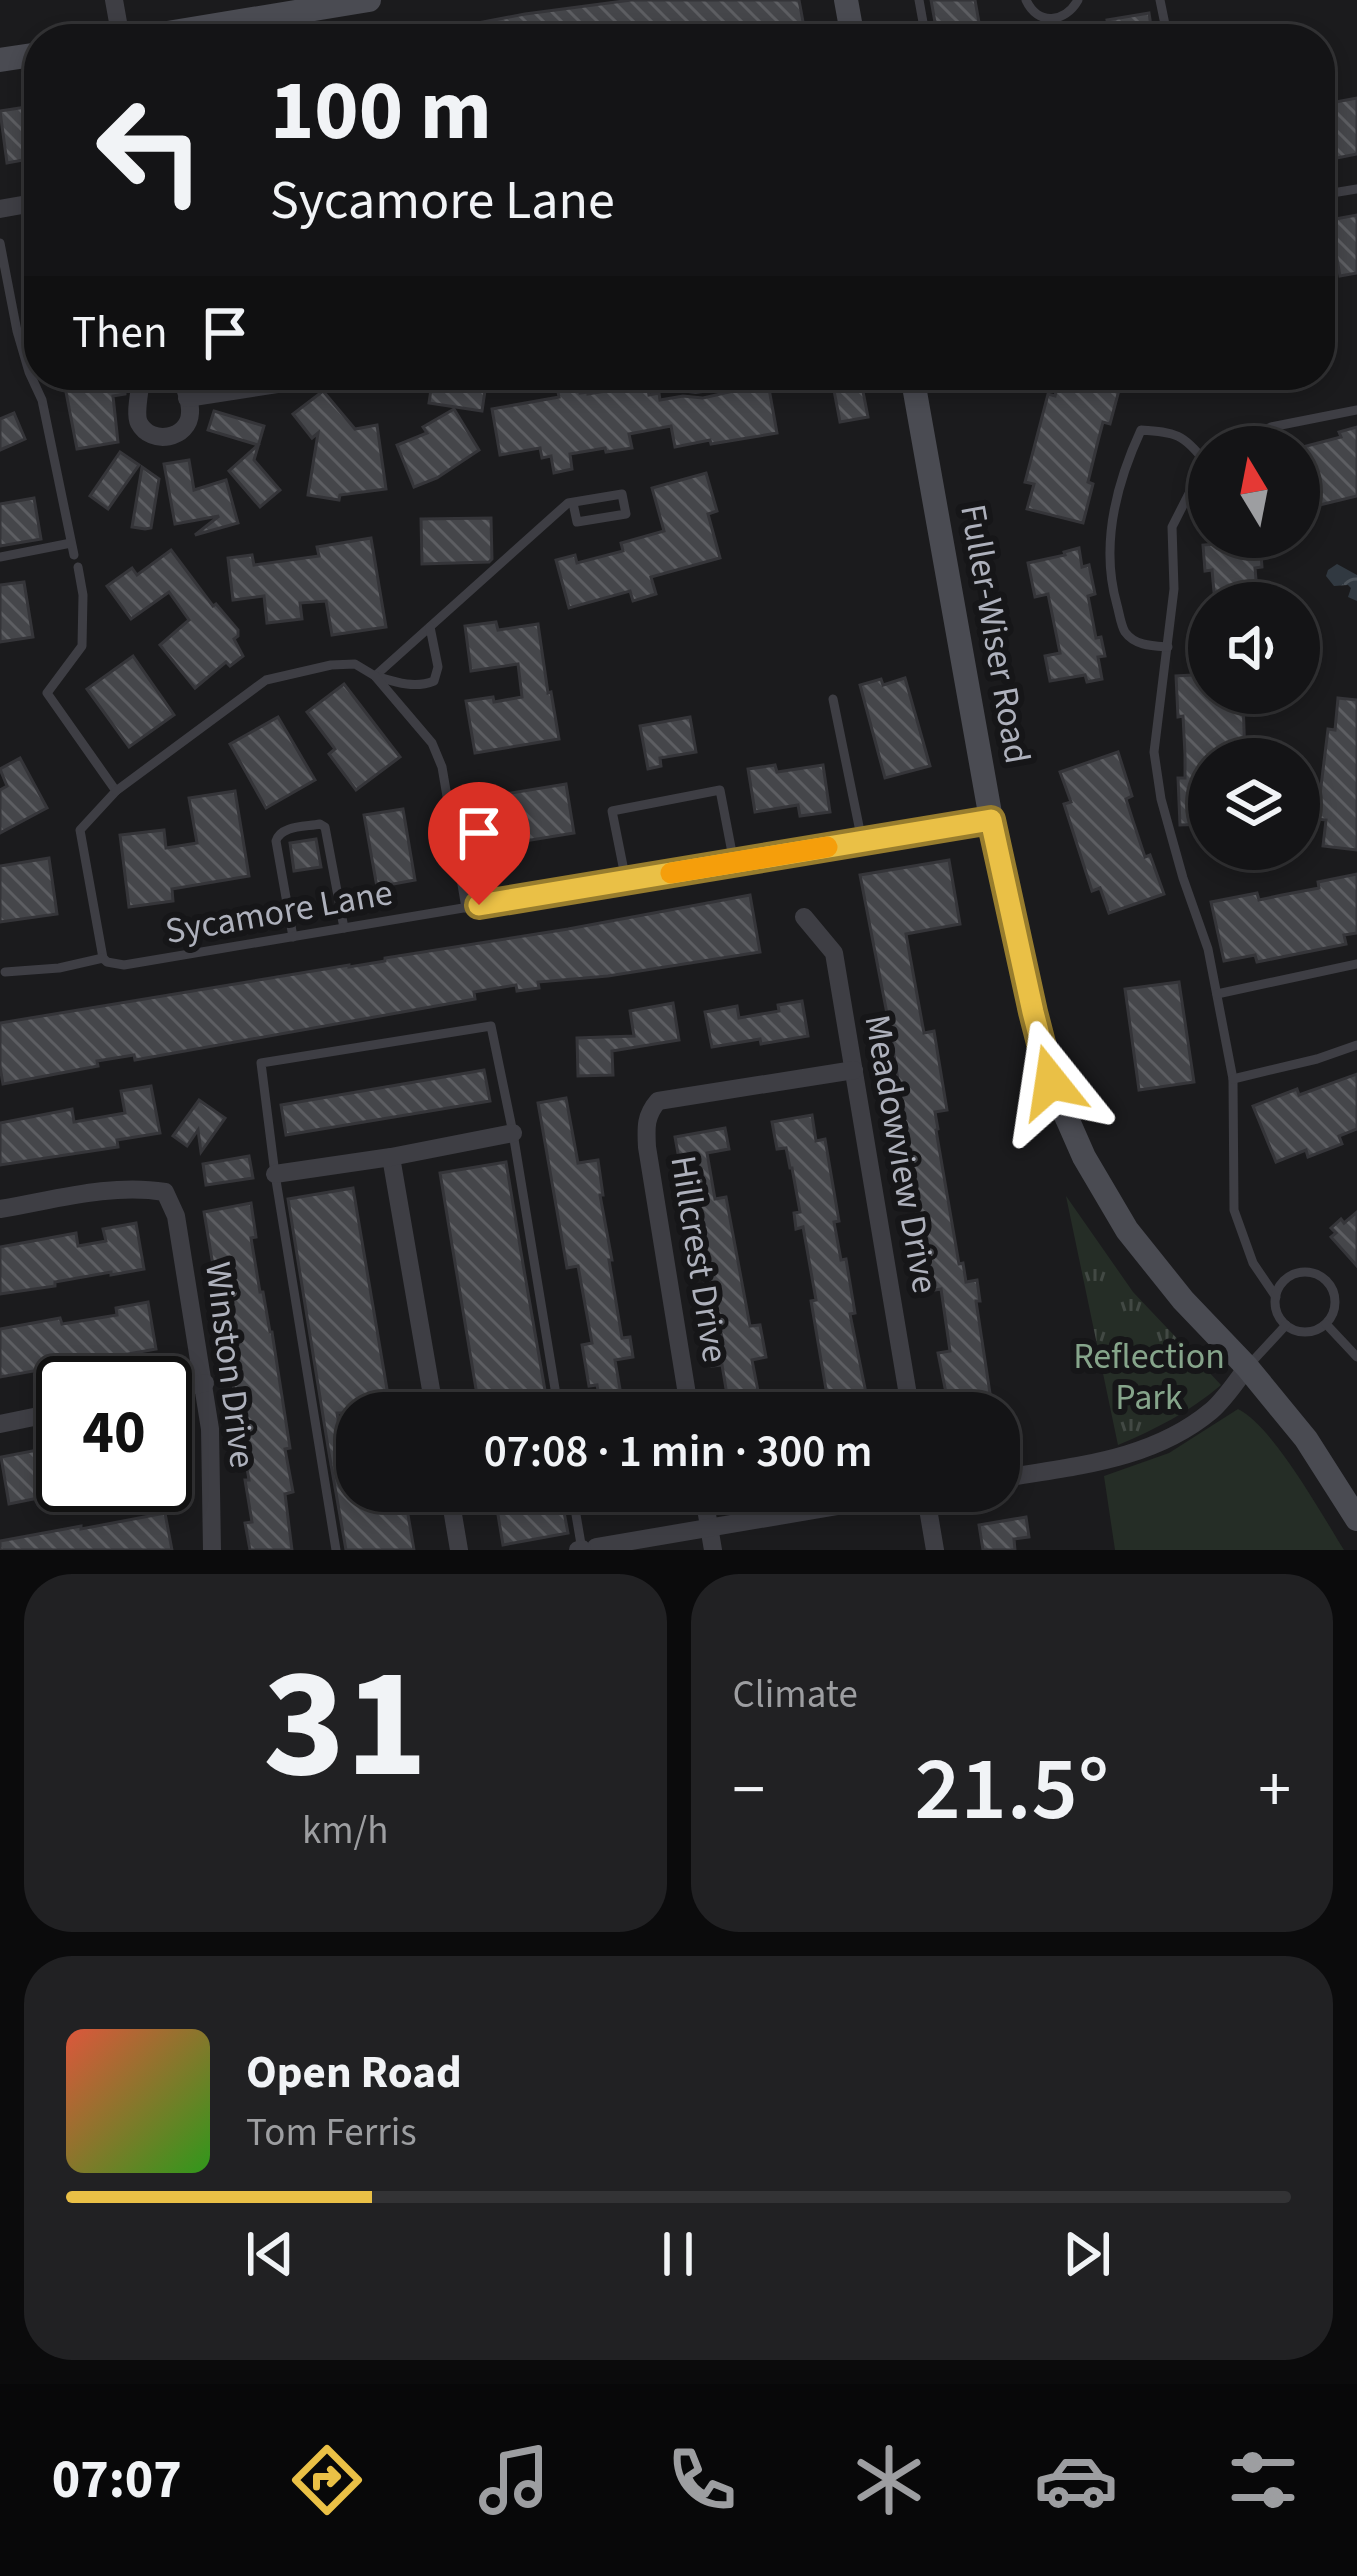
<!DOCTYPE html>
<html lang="en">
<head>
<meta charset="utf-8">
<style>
  :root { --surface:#141416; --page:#212123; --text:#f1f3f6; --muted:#9d9ea1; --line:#333335; --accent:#eac046 }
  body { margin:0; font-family:"Source Sans 3",sans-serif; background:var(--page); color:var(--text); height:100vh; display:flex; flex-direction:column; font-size:45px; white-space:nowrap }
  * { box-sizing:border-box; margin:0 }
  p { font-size:39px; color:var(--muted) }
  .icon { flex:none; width:66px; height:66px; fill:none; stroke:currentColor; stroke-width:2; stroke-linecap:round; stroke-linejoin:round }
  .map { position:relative; height:1550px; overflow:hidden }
  .panel { display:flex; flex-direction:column; gap:24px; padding:24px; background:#0b0b0c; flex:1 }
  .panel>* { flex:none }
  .hud { position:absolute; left:24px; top:24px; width:1311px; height:366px; border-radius:48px; box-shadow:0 6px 18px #0003,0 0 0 3px var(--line); background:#141416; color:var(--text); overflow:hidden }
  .needle { width:78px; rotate:350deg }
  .controls { position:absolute; left:1188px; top:426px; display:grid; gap:24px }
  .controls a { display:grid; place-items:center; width:132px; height:132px; border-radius:50%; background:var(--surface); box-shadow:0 6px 18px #0003,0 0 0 3px var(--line); font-size:60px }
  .speed { position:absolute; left:36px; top:1356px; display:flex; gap:24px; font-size:60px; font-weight:700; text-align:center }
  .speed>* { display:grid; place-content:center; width:156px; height:156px; border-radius:50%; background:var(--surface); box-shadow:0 6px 18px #0003,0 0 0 3px var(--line); line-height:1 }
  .speed .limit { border:6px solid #111; border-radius:18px; background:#fff; color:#111 }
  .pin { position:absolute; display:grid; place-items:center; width:102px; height:102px; color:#fff; margin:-123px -51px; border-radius:50% 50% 50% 0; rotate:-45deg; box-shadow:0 0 12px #0007 }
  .pin .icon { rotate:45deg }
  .me { position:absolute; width:132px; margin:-66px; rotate:345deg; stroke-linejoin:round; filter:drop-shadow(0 0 9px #0008) }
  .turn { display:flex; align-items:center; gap:42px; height:252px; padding:0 48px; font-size:54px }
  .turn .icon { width:156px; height:156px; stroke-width:2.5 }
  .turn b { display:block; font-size:84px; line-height:102px }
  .then { display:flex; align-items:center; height:114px; padding:0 48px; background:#0003; gap:24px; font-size:45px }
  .big { font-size:90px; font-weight:600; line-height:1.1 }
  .panel .tile { flex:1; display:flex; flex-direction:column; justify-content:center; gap:18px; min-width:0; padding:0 42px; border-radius:48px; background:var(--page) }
  .panel .dial { align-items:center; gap:0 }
  .dial b { font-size:156px; line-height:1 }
  .song { display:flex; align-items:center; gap:36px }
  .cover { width:144px; height:144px; border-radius:18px; background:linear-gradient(135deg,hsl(10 70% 55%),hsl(110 70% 35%)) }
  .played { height:12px; border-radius:6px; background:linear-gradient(90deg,var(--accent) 25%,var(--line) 25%) }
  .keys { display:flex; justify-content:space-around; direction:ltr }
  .heat { display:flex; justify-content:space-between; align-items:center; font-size:66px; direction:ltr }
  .panel .tiles { flex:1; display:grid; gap:24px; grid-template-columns:1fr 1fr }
  .tile:last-child { grid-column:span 2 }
  .trip { position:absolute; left:336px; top:1392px; width:684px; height:120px; border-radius:48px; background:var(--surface); box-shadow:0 6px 18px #0003,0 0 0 3px var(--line); font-weight:600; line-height:120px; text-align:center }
  .menu { display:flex; height:192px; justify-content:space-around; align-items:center; background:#080809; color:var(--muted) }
  .menu .icon { width:84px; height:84px }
  .menu .active { color:var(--accent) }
  .menu b { font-size:54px; color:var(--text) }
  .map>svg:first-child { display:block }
  .grass { fill:#252d26 }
  .park { fill:url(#park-tufts) }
  .water { fill:url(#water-waves) }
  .building { fill:url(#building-back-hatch); stroke:#353539; stroke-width:3 }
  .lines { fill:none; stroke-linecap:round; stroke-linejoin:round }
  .lane { stroke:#3e3e44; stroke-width:9 }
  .street { stroke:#3e3e44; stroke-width:18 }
  .secondary { stroke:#4a4b52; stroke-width:24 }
  .route-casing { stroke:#987d2e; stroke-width:30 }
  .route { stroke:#eac046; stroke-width:21 }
  .slow { stroke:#f59e0b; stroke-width:21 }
  .labels { text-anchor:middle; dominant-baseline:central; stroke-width:12; stroke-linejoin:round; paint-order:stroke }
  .street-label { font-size:36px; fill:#aeb1bc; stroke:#161618 }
  .park-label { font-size:36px; fill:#86a58b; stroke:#161618 }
</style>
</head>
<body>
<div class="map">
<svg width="1357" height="1550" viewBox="0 0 1357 1550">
  <defs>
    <pattern id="park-tufts" width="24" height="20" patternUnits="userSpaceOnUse" patternTransform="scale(3)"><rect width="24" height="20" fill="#252d26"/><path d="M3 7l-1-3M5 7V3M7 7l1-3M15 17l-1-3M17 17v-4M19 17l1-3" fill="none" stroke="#424944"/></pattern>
    <pattern id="water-waves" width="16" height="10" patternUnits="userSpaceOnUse" patternTransform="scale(3)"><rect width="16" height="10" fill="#313941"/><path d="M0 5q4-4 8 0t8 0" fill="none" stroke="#4c535a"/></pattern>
    <pattern id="building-back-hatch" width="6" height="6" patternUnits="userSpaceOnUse" patternTransform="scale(3)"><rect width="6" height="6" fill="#45464a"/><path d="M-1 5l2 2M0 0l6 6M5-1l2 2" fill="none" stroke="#5d5e62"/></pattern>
  </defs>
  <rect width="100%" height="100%" fill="#1b1b1d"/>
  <path class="grass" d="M1238,1409C1273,1426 1322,1515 1344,1550H1115L1104,1476L1169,1453Z"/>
  <path class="park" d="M1066,1196L1133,1292L1221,1385C1189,1412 1156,1429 1118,1445Z"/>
  <path class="water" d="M1337,564L1357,575V601L1348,597L1351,588L1348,585L1334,586L1326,576L1328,570Z"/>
  <g class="building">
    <path d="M631,0H799L804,27L751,39L750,35L726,39H663L662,35L637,39H432L431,32L525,14Z"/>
    <path d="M931,0H975L982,39H938Z"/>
    <path d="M1149,13L1153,39H1110L1107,20Z"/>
    <path d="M1357,98V154L1327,160L1320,105Z"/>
    <path d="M39,105V157L7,163L0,111Z"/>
    <path d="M1357,215V273L1340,276L1330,220Z"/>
    <path d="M1060,375H1106L1122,379L1110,424L1103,422L1097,445L1088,482L1093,484L1083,523L1027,509L1034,484L1025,482L1048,394L1055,396Z"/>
    <path d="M433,376L486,384L482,411L429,403Z"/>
    <path d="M860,376L868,417L840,422L832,380Z"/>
    <path d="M124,377L125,394L113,396L118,442L77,449L65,387Z"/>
    <path d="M647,381L649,395L659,393L660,400L683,396L703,398L768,383L777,433L711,444L710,440L675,447L671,426L629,434L632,448L606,452L605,448L570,454L572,469L554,473L551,456L542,458L540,448L500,455L492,409L559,397L557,387L578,383L580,393L588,392V394L629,387L628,384Z"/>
    <path d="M323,391L355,429L377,425L386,489L340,495L339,500L308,495L318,433L312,438L293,414Z"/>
    <path d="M454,409L479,450L437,478L414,487L397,445L427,433L423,427Z"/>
    <path d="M214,411L264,426L254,460L280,490L260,507L229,471L258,445L208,430Z"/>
    <path d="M14,413L25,439L0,450V419Z"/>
    <path d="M1357,427V496L1299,510V448L1341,437L1339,432Z"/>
    <path d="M120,452L139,465L108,509L90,496Z"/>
    <path d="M189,460L194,490L226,480L238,523L195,535L219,516L175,524L164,464Z"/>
    <path d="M142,467L159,479L151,528L145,529L132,527Z"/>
    <path d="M706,473L717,511L708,514L720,558L651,577L656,594L633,601L630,591L569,608L556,560L575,555L577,563L623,551L621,543L664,531L652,488Z"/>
    <path d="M34,498L41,539L0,546V504Z"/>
    <path d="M491,518L492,559L489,562L422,564L421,519Z"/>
    <path d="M371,538L386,627L332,635L326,601L300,603L302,619L267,623L264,596L233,600L228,558L252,555L254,565L319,556L317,547Z"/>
    <path d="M1260,540L1262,567L1255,568L1258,603H1215L1212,570L1205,571L1203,545Z"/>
    <path d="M1079,548L1082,567L1089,565L1095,594L1088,596L1096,638L1101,637L1105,656L1098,657L1102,679L1087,682L1085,675L1050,681L1045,656L1060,653L1048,594L1035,597L1028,563L1065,555L1064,552Z"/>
    <path d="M171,550L213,606L216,604L238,630V636L234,639L243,656L230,666L226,662L195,688L160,645L189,620L169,592L131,619L107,586L132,568L137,575Z"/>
    <path d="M24,582L33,637L0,642V585Z"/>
    <path d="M496,622L498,630L538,624L548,693L551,692L559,739L475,753L466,701L493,697L494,702L522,697L518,664L471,671L465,626Z"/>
    <path d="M133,656L174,715L129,747L87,689Z"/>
    <path d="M1209,674V693H1235V700L1243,699L1245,759H1209V824L1180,825L1178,778H1185V755L1183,716L1178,717L1176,676Z"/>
    <path d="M905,678L930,766L885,778L860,685L881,679L883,685Z"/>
    <path d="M344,684L400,757L356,790L329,754L335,749L307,712Z"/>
    <path d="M1338,698L1357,700V850L1323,846L1326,820L1317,819L1328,729L1335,730Z"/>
    <path d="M278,717L315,780L266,808L230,744Z"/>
    <path d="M690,717L696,752L660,758L661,766L648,769L640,726Z"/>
    <path d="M1118,752L1132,796L1126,799L1133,821L1145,857L1150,855L1164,894L1109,913L1100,888L1092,891L1064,804L1071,802L1060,772Z"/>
    <path d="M20,758L47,808L0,833V790L7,786L0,769Z"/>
    <path d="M775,765L777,772L823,765L830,812L800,816L798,805L755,812L748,769Z"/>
    <path d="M566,784L574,833L488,847L480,798Z"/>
    <path d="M235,791L249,876L172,889L173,901L129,907L120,835L164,830L166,848L197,843L189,798Z"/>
    <path d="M403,809L415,880L377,887L364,815Z"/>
    <path d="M316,839L321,867L294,871L290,843Z"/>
    <path d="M49,858L57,914L0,922V866Z"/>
    <path d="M949,860L960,924L906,934L924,1033L934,1031L947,1110L935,1112L938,1129L936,1130L959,1264L963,1263L966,1282L977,1280L980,1301H976L993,1413H950L938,1353L950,1351L941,1289L929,1291L905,1143H908L889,1024L860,875Z"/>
    <path d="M1357,874V933L1344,935L1346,944L1257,962L1255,955L1224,961L1211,902L1257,893L1259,900L1282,895L1319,888L1318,882Z"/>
    <path d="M750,895L760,952L608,976L538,982L539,988L517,991L516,985L474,992L475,999L135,1060L134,1055L97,1061L98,1066L3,1084L0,1067V1023L349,965V967L385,961V958L568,929Z"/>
    <path d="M1179,982L1194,1082L1139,1090L1125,989Z"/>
    <path d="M802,1001L808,1036L761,1044L760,1039L712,1047L705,1012L737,1006L739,1018L779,1011L778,1005Z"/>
    <path d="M673,1003L679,1040L612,1051L613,1075L578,1076L577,1038L634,1036L630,1011Z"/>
    <path d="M484,1070L490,1101L286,1135L281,1105Z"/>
    <path d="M1357,1074V1129L1339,1136L1342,1144L1308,1157L1306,1150L1276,1162L1253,1106L1297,1089L1299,1095Z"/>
    <path d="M151,1086L160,1133L117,1140L118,1147L0,1165V1123L72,1109L74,1122L125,1113L121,1091Z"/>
    <path d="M566,1098L578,1163L598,1160L603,1195H600L612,1260H609L622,1338L630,1337L633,1357L615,1360L621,1395L638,1392L642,1413H602L597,1385L589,1386L582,1345L592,1343L578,1266L567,1268L538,1103Z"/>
    <path d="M199,1100L225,1118L201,1152L198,1130L187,1146L173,1136Z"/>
    <path d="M812,1115L816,1141L825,1139L839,1221L834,1222L841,1260L846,1259L855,1313L850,1314L870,1413H830L811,1301L816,1300L803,1227L796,1229L794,1213L800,1212L792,1168H790L786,1148L777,1149L772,1122Z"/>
    <path d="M725,1128L729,1149L707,1153L715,1199L726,1197L750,1326L760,1325L766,1357L752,1360L759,1396L769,1394L772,1413H730L722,1365L712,1366L709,1346L723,1344L716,1303L708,1304L698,1247H695L675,1137Z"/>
    <path d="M249,1156L253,1178L206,1185L203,1164Z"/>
    <path d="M506,1162L523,1264L549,1413H480L440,1173Z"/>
    <path d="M353,1188L391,1413H337L343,1450L350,1491H404L414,1550H346L329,1453L288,1199Z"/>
    <path d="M251,1203L256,1237L251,1238L260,1292H263L270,1332H272L290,1448L285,1449L293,1492L285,1494L292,1550H250L245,1523L252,1522L245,1480H249L204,1212Z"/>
    <path d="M1357,1212V1266L1331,1237L1336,1233L1331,1228L1341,1219L1344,1223Z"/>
    <path d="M136,1223L144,1269L111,1275V1272L55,1282V1286L0,1294V1247L76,1233L78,1246L106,1241L103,1229Z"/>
    <path d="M148,1302L156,1349L0,1377V1329L60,1318L62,1324L117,1315L116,1308Z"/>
    <path d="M63,1445V1493L9,1504L1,1457Z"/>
    <path d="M494,1491H560L568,1533L503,1545Z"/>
    <path d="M618,1491H664V1498L620,1506Z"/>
    <path d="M165,1513L172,1550H0V1541L81,1526V1529Z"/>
    <path d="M1026,1517L1029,1537L1014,1539L1015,1550H983L979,1525Z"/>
  </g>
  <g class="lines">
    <g class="lane">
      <path d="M919,0L926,39"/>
      <path d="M1026,0C1038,26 1065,23 1078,0"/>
      <path d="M1160,0L1168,39"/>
      <path d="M1320,195L1357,189"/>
      <path d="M0,243L17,331L29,372L42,400L74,555"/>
      <path d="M1230,447L1271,427L1357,410"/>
      <path d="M1209,460L1205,462L1172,527L1174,589L1154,752L1161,799L1183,878L1208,949L1233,1079L1234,1210L1253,1263L1276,1297"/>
      <path d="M0,557L71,543"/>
      <path d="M78,567L83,595L82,646L47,693L116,791L80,830L103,958"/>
      <path d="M1168,647C1153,646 1135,646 1125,632C1121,626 1119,612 1117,605C1100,546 1116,484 1141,430C1175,432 1184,434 1205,462"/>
      <path d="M375,676L568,503L622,494L626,514L577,522L573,503"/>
      <path d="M375,676C395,682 414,689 434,681L438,667L430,627"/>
      <path d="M833,699L862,841"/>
      <path d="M116,791L266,680L331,665L355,664L375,676L432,743L442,767L466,908"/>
      <path d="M626,881L612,811L720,790L734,863"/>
      <path d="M293,937L276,841C281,825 306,827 320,824L325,827L344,928"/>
      <path d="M5,972L59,968L103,958L107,962L124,965L986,820"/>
      <path d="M1217,994L1357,964"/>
      <path d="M1233,1079L1317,1059L1357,1045"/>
      <circle cx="1305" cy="1302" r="30"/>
      <path d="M1326,1324L1357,1357"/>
      <path d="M1249,1365L1286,1325"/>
      <path d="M572,1491L582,1550"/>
      <path d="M336,1550L275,1174L261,1063L491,1026L513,1133L559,1413"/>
    </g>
    <g class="street">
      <path d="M114,0L121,39"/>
      <path d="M0,209L39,202"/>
      <path d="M141,375C141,388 134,413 139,423C151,446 189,439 190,413C191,401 184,386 180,375"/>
      <path d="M673,375C687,388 704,388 718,375"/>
      <path d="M187,398L335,375"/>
      <path d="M804,917L834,953L911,1413"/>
      <path d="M391,1157L435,1413"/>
      <path d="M275,1174L391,1157L513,1133"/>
      <path d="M0,1209C54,1200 111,1183 165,1192L176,1216L210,1429L212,1550"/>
      <path d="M165,1391L205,1383"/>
      <path d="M690,1413L647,1147C646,1128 645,1116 658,1101L854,1070"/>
      <path d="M0,1424L63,1411"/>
      <path d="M999,1479C1073,1466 1151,1461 1211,1411C1225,1399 1236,1382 1247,1367"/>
      <path d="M449,1491L459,1550"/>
      <path d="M703,1491L713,1550"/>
      <path d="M925,1491L935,1550"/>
      <path d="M596,1547L926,1491"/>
      <path d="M578,1550L582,1549"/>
    </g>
    <g class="secondary">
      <path d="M846,0L853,39"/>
      <path d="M131,39L369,0"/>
      <path d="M0,60L39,54"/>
      <path d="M912,375L991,819L1033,1013L1051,1082L1084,1157L1127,1230L1183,1300L1247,1367L1306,1439L1357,1519"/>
    </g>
  </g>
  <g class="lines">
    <g class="route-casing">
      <path id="route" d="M479,905L991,820L1033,1012L1051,1082"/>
    </g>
    <use href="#route" class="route"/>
    <path class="slow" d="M671,873L827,847"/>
  </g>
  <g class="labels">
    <g class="street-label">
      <text transform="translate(995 634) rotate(80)">Fuller-Wiser Road</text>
      <text transform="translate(279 912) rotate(-10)">Sycamore Lane</text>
      <text transform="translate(901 1154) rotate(80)">Meadowview Drive</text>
      <text transform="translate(699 1259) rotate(81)">Hillcrest Drive</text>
      <text transform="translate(230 1365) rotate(83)">Winston Drive</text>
    </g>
    <g class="park-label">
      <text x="1149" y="1356">Reflection<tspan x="1149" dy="41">Park</tspan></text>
    </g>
  </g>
</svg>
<div class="controls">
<a><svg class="needle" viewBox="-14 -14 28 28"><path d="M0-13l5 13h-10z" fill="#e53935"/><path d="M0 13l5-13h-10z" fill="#9d9ea1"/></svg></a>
<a><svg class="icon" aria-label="sound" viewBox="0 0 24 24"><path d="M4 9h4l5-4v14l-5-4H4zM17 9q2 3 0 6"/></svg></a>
<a><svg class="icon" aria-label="layers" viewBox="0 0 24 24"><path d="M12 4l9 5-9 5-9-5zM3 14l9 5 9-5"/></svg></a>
</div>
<div class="speed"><div class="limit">40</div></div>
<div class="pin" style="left:479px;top:905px;background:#d93025"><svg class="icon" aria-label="arrive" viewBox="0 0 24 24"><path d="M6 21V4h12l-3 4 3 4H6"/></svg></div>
<svg class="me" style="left:1051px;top:1082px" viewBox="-20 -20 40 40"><path d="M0-17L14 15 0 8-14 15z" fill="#eac046" stroke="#fff" stroke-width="4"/></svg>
<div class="trip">07:08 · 1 min · 300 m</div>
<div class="hud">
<div class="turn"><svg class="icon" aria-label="left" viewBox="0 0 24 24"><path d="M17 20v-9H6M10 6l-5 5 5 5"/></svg><div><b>100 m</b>Sycamore Lane</div></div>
<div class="then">Then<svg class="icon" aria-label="arrive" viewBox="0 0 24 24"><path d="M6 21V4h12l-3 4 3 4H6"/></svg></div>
</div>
</div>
<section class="panel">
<div class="tiles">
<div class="tile dial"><b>31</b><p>km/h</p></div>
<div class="tile"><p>Climate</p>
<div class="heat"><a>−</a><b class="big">21.5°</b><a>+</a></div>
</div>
<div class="tile">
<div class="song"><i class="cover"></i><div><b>Open Road</b><p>Tom Ferris</p></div></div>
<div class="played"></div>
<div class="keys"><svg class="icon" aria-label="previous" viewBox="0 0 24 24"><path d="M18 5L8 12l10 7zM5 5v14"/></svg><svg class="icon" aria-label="pause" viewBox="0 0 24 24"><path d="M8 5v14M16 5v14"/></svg><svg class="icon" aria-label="next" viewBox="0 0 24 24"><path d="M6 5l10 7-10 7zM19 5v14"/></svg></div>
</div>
</div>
</section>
<nav class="menu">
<b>07:07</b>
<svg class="icon active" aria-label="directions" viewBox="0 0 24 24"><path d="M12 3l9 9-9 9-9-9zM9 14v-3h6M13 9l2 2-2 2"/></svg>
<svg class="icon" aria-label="music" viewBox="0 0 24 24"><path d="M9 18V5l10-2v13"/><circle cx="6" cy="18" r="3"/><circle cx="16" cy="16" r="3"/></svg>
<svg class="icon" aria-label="phone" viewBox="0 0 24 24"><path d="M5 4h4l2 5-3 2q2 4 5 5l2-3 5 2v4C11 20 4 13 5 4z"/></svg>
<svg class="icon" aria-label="climate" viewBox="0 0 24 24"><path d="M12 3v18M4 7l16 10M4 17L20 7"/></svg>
<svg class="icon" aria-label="car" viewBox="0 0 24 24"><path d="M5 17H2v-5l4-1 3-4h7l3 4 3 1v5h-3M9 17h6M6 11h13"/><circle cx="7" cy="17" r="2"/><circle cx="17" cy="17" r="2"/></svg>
<svg class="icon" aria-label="filters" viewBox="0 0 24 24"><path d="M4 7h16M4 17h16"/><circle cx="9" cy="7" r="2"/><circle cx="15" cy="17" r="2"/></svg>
</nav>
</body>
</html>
